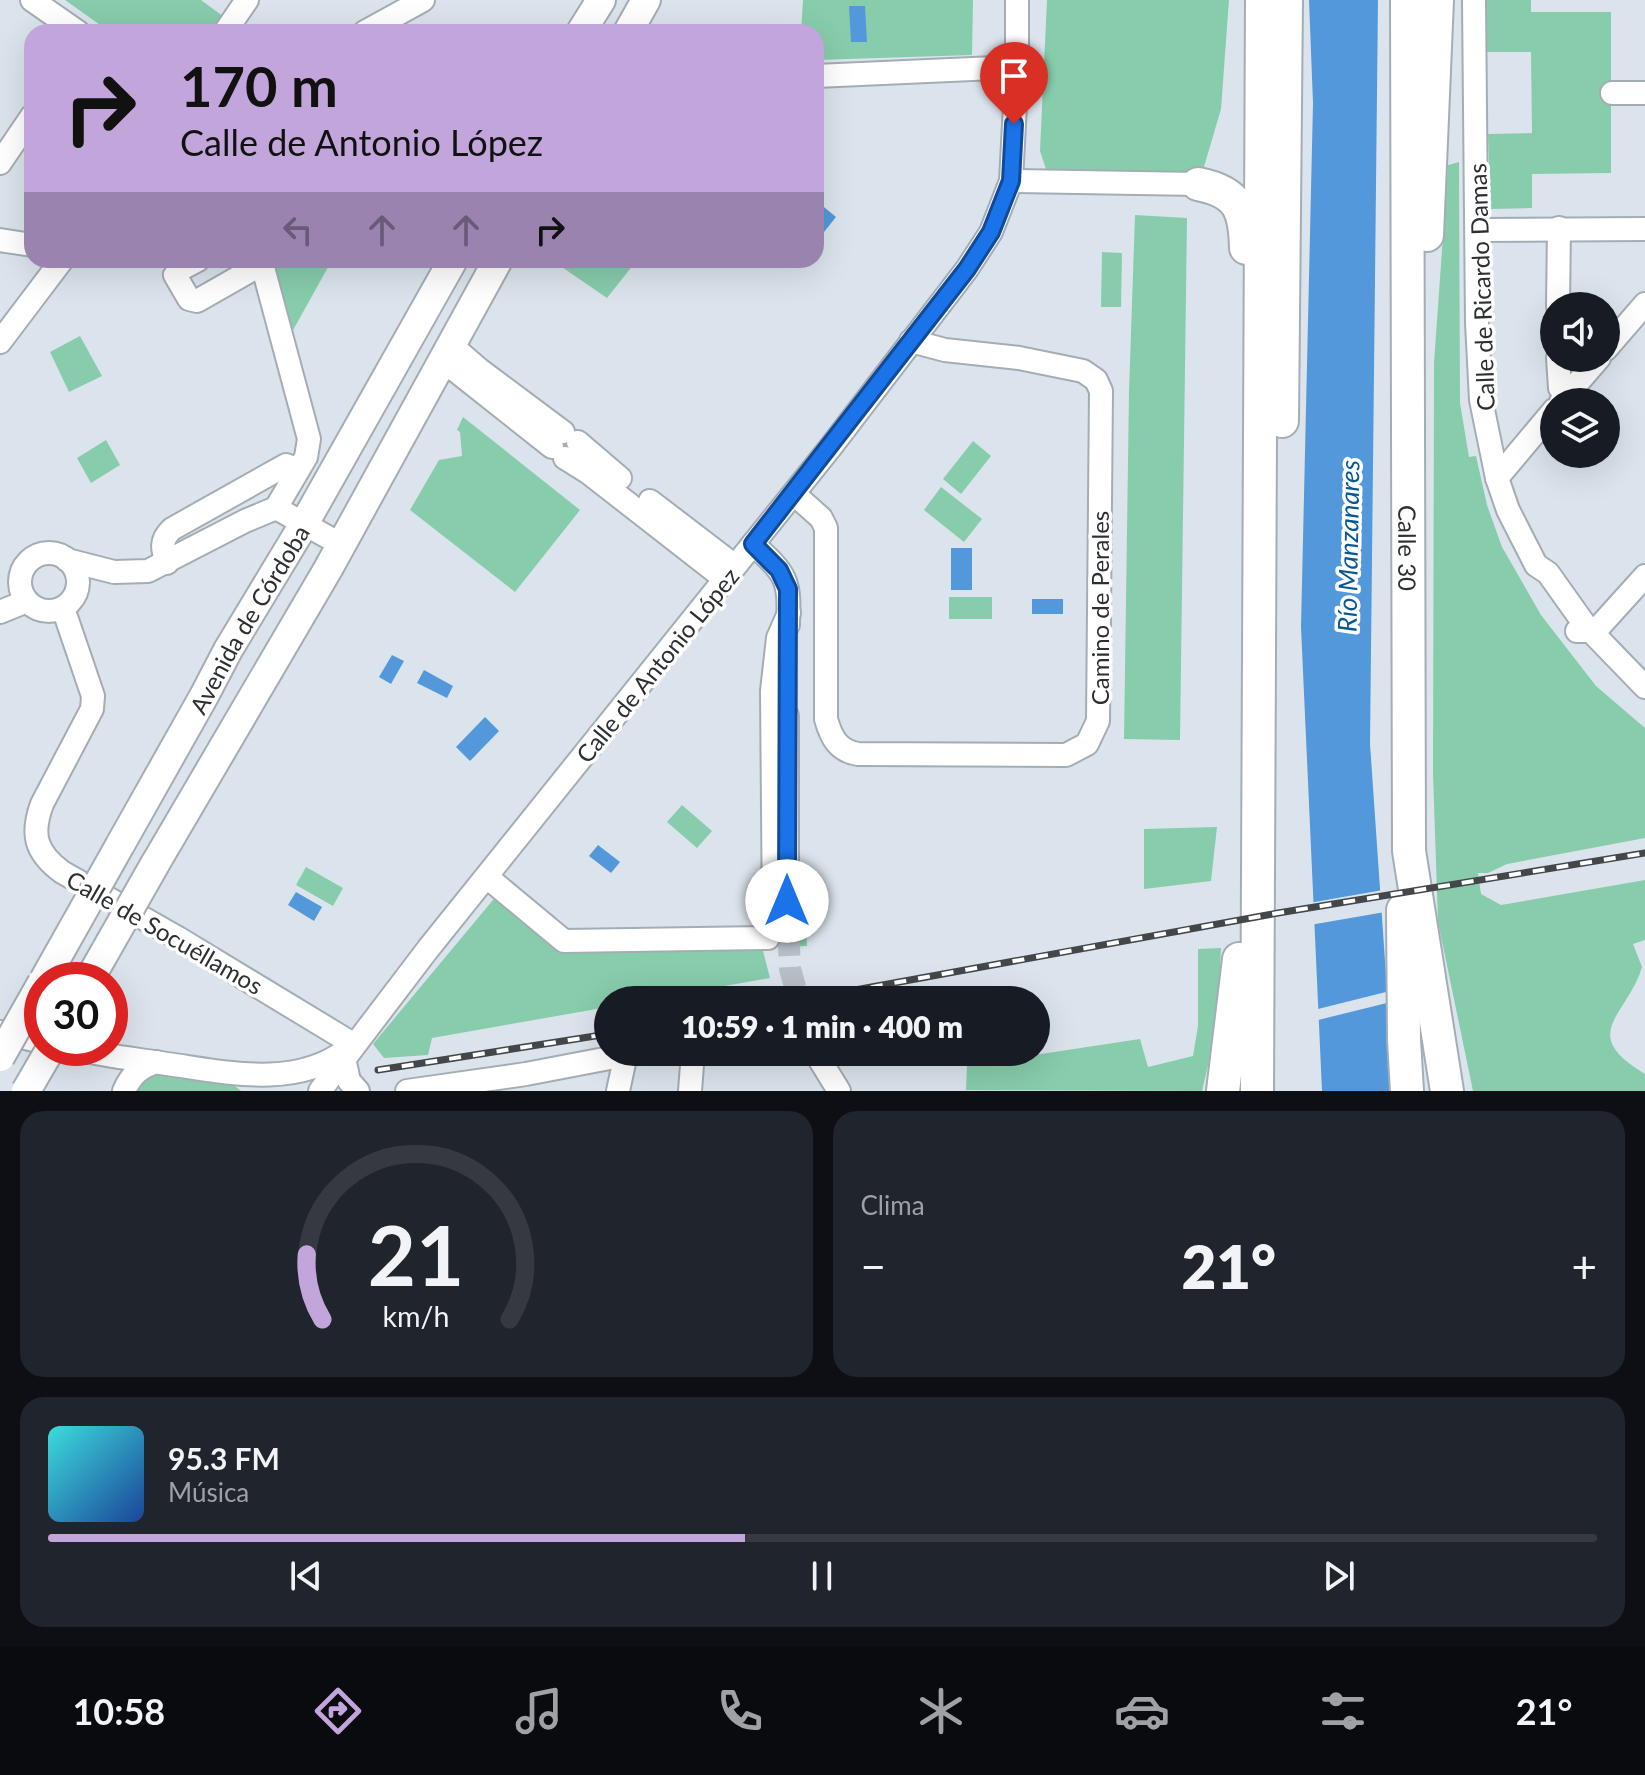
<!DOCTYPE html>
<html lang="es">
<head>
<meta charset="utf-8">
<style>
  :root { --surface:#171b24; --page:#20242c; --text:#f1f3f6; --muted:#9ea1a6; --line:#363941; --accent:#c1a5db }
  body { margin:0; font-family:Lato,sans-serif; background:var(--page); color:var(--text); height:100vh; display:flex; flex-direction:column; font-size:30px; white-space:nowrap }
  * { box-sizing:border-box; margin:0 }
  p { font-size:26px; color:var(--muted) }
  .icon { flex:none; width:44px; height:44px; fill:none; stroke:currentColor; stroke-width:2; stroke-linecap:round; stroke-linejoin:round }
  .map { position:relative; height:1091px; overflow:hidden }
  .panel { display:flex; flex-direction:column; gap:20px; padding:20px; background:#0d0f14; flex:1 }
  .panel>* { flex:none }
  .banner { position:absolute; left:24px; top:24px; width:800px; height:244px; border-radius:24px; box-shadow:0 8px 32px #0002; background:#c1a5db; color:#111; overflow:hidden }
  .fabs { position:absolute; left:1540px; top:292px; display:grid; gap:16px }
  .fabs a { display:grid; place-items:center; width:80px; height:80px; border-radius:50%; background:var(--surface); box-shadow:0 8px 32px #0002; font-size:40px }
  .speed { position:absolute; left:24px; top:962px; display:flex; gap:16px; font-size:40px; font-weight:700; text-align:center }
  .speed>* { display:grid; place-content:center; width:104px; height:104px; border-radius:50%; background:var(--surface); box-shadow:0 8px 32px #0002; line-height:1 }
  .speed .limit { border:12px solid #d22; background:#fff; color:#111 }
  .pin { position:absolute; display:grid; place-items:center; width:68px; height:68px; color:#fff; margin:-82px -34px; border-radius:50% 50% 50% 0; rotate:-45deg; box-shadow:0 0 8px #0007 }
  .pin .icon { rotate:45deg }
  .me { position:absolute; width:88px; margin:-44px; rotate:0deg; stroke-linejoin:round; filter:drop-shadow(0 0 6px #0008) }
  .turn { display:flex; align-items:center; gap:28px; height:168px; padding:0 24px; font-size:36px }
  .turn .icon { width:104px; height:104px; stroke-width:2.5 }
  .turn b { display:block; font-size:56px; line-height:68px }
  .lanes { display:flex; align-items:center; height:76px; padding:0 24px; background:#0003; justify-content:center; gap:40px; direction:ltr }
  .lanes .off { opacity:.35 }
  .big { font-size:60px; font-weight:800; line-height:1.1 }
  .panel .tile { flex:1; display:flex; flex-direction:column; justify-content:center; gap:12px; min-width:0; padding:0 28px; border-radius:24px; background:var(--page) }
  .panel .dial { align-items:center; gap:0 }
  .dial svg { height:208px; overflow:visible; fill:none; stroke:var(--line); stroke-width:7; stroke-linecap:round; text-anchor:middle }
  .dial text { fill:var(--text); stroke:none }
  .song { display:flex; align-items:center; gap:24px }
  .cover { width:96px; height:96px; border-radius:12px; background:linear-gradient(135deg,hsl(180 70% 55%),hsl(220 70% 35%)) }
  .played { height:8px; border-radius:4px; background:linear-gradient(90deg,var(--accent) 45%,var(--line) 45%) }
  .keys { display:flex; justify-content:space-around; direction:ltr }
  .heat { display:flex; justify-content:space-between; align-items:center; font-size:44px; direction:ltr }
  .panel .tiles { flex:1; display:grid; gap:20px; grid-template-columns:1fr 1fr }
  .tile:last-child { grid-column:span 2 }
  .trip { position:absolute; left:594px; top:986px; width:456px; height:80px; border-radius:40px; background:var(--surface); box-shadow:0 8px 32px #0002; font-weight:800; line-height:80px; text-align:center }
  .menu { display:flex; height:128px; justify-content:space-around; align-items:center; background:#090b0e; color:var(--muted) }
  .menu .icon { width:56px; height:56px }
  .menu .current { color:var(--accent) }
  .menu b { font-size:36px; color:var(--text) }
  .map>svg:first-child { display:block }
  .green { fill:#87cdab }
  .water { fill:#5398da }
  .pier { fill:#dbe4ec }
  .lines { fill:none; stroke-linecap:round; stroke-linejoin:round }
  .minor-tunnel { stroke:#b8c0c7; stroke-width:22; stroke-dasharray:22 11; stroke-linecap:butt }
  .minor-casing { stroke:#a4adb4; stroke-width:26 }
  .major-casing { stroke:#a4adb4; stroke-width:32 }
  .highway-casing { stroke:#a4adb4; stroke-width:36 }
  .minor { stroke:#fff; stroke-width:22 }
  .major { stroke:#fff; stroke-width:28 }
  .highway { stroke:#fff; stroke-width:32 }
  .rail-casing { stroke:#43474a; stroke-width:7 }
  .rail { stroke:#fff; stroke-width:4; stroke-dasharray:12; stroke-linecap:butt }
  .major-bridge-casing { stroke:#a4adb4; stroke-width:32; stroke-linecap:butt }
  .major-bridge { stroke:#fff; stroke-width:28 }
  .route-casing { stroke:#114b97; stroke-width:20 }
  .route { stroke:#1a73e8; stroke-width:14 }
  .labels { text-anchor:middle; dominant-baseline:central; stroke-width:7; stroke-linejoin:round; paint-order:stroke }
  .street-label { font-size:24px; fill:#2b2f31; stroke:#fff }
  .water-label { font-size:26px; font-style:italic; fill:#075794; stroke:#fff }
</style>
</head>
<body>
<div class="map">
<svg width="1645" height="1091" viewBox="0 0 1645 1091">
  <rect width="100%" height="100%" fill="#dbe4ec"/>
  <g class="green">
    <path d="M65,0H201L224,17L214,32H110Z"/>
    <path d="M803,0H973L972,55L816,60V32H801Z"/>
    <path d="M1047,0H1229L1221,109L1201,177L1054,172L1046,169L1040,151Z"/>
    <path d="M1486,0H1531V12H1611V173L1532,174V208L1491,209L1488,134L1532,133L1531,52H1487Z"/>
    <path d="M1459,162L1460,403L1469,457L1476,456L1487,505L1502,547L1541,615L1596,686L1645,728V838L1507,864L1488,873H1478L1481,894L1501,905L1645,880V940L1633,944L1642,967C1627,1017 1577,1033 1645,1074V1091H1473L1438,922L1433,774L1434,363L1448,165Z"/>
    <path d="M1135,215L1187,218L1180,740L1124,739L1129,392Z"/>
    <path d="M1102,252L1122,253L1121,307H1101Z"/>
    <path d="M273,260H332L292,332Z"/>
    <path d="M557,260H637L607,298L556,263Z"/>
    <path d="M80,336L102,376L69,392L50,352Z"/>
    <path d="M463,417L580,510L515,592L410,510L439,460L462,456L460,432L457,430Z"/>
    <path d="M106,440L120,465L91,483L77,458Z"/>
    <path d="M973,441L991,456L961,494L943,479Z"/>
    <path d="M941,487L982,519L964,542L924,510Z"/>
    <rect x="949" y="597" width="43" height="22"/>
    <path d="M682,805L712,831L697,848L667,822Z"/>
    <path d="M1217,827L1211,881L1144,889V829Z"/>
    <path d="M306,867L343,888L333,906L296,885Z"/>
    <path d="M498,894L561,949L761,943L770,978L646,1000H608V1007L432,1038L428,1055L384,1058L373,1044Z"/>
    <path d="M805,903L807,946L781,947L779,904Z"/>
    <path d="M1221,948L1217,1027L1202,1091L966,1090L967,1065L1140,1039L1148,1067L1193,1056L1198,1026V949Z"/>
    <path d="M152,1072L230,1082L241,1091H130Z"/>
  </g>
  <g class="water">
    <path d="M1309,0H1378L1370,744L1394,1091H1322L1301,627L1313,103Z"/>
    <path d="M849,6H865L867,42H851Z"/>
    <path d="M819,203L836,217L816,242V207Z"/>
    <rect x="951" y="548" width="21" height="42"/>
    <rect x="1032" y="599" width="31" height="15"/>
    <path d="M392,655L404,661L391,684L379,677Z"/>
    <path d="M424,670L453,686L447,698L417,683Z"/>
    <path d="M485,717L499,731L470,761L456,747Z"/>
    <path d="M598,845L620,862L611,873L589,856Z"/>
    <path d="M296,892L322,907L314,921L288,905Z"/>
  </g>
  <g class="pier">
    <path d="M1383,890L1385,912L1310,925L1309,903Z"/>
    <path d="M1390,991L1391,1002L1314,1021V1010Z"/>
  </g>
  <g class="lines">
    <path class="minor-tunnel" d="M787,901L790,969L799,1000"/>
    <g class="minor-casing">
      <g id="minor">
        <path d="M32,0L78,32"/>
        <path d="M1474,0L1477,323L1481,400L1497,478L1508,510L1536,565L1548,573L1585,625L1645,687"/>
        <path d="M225,32L247,0"/>
        <path d="M365,32L423,0"/>
        <path d="M816,76L1017,67"/>
        <path d="M1612,93H1645"/>
        <path d="M0,163L32,116"/>
        <path d="M1011,181L1198,184"/>
        <path d="M1478,230L1645,229"/>
        <path d="M0,240L32,245"/>
        <path d="M198,260L179,270L175,275L189,299L197,301L253,269L263,266"/>
        <path d="M261,260L309,439L306,457L276,508"/>
        <path d="M1558,306L1559,228"/>
        <path d="M0,342L62,260"/>
        <path d="M451,345L480,370L563,432"/>
        <path d="M1606,349L1645,304"/>
        <path d="M1558,358L1560,388L1568,394"/>
        <path d="M440,362L456,371L552,447"/>
        <path d="M1561,402L1599,358"/>
        <path d="M578,442L620,478"/>
        <path d="M565,458L589,473L725,579"/>
        <path d="M1497,478L1554,410"/>
        <path d="M794,494L821,518L826,528V719C831,737 838,751 858,754L1066,755L1087,744L1098,721L1101,391L1096,380L1083,371L1019,358L945,350L911,341"/>
        <path d="M650,501L735,566"/>
        <path d="M276,508L340,544"/>
        <path d="M753,544C787,575 790,579 788,625"/>
        <circle cx="49" cy="582" r="29"/>
        <path d="M67,560L114,572L148,571L245,521L276,508"/>
        <path d="M167,563C162,549 160,540 172,529L286,465L298,470"/>
        <path d="M63,608L93,696L92,709L42,804C31,834 35,852 62,872L178,938L353,1044"/>
        <path d="M0,612L27,601"/>
        <path d="M1577,631H1591L1599,627L1645,576"/>
        <path d="M787,716V885"/>
        <path d="M487,877L564,941L768,938L774,925L772,691L778,638L789,613"/>
        <path d="M0,1032L42,1042"/>
        <path d="M69,1048C101,1055 134,1059 167,1064C225,1072 295,1089 346,1050"/>
        <path d="M815,1052L839,1091"/>
        <path d="M344,1058L349,1081L358,1091"/>
        <path d="M124,1091C131,1075 139,1068 156,1062"/>
        <path d="M320,1091L428,949L830,448L967,269L991,232L1011,181L1017,67V0"/>
        <path d="M407,1091L526,1074L641,1052"/>
        <path d="M618,1091L624,1063L621,1056"/>
        <path d="M690,1091L693,1052"/>
      </g>
    </g>
    <g class="major-casing">
      <g id="major">
        <path d="M581,32L601,0"/>
        <path d="M628,32L646,0"/>
        <path id="s1" d="M120,845L204,696L228,650L304,524L453,260"/>
        <path d="M155,864L328,569L498,260"/>
      </g>
    </g>
    <g class="highway-casing">
      <g id="highway">
        <path id="s2" d="M1407,0L1409,851L1447,1091"/>
        <path d="M1198,184C1239,192 1245,210 1246,248"/>
        <path d="M1427,235L1437,0"/>
        <path d="M1282,421L1286,0"/>
        <path d="M1403,910L1404,1040L1407,1091"/>
        <path d="M1223,1091L1239,959"/>
        <path d="M1257,1091L1262,0"/>
      </g>
    </g>
    <use href="#minor" class="minor"/>
    <use href="#major" class="major"/>
    <use href="#highway" class="highway"/>
    <g class="rail-casing">
      <g id="rail">
        <path d="M800,1000L1278,913L1645,853"/>
        <path d="M378,1070L608,1034"/>
      </g>
    </g>
    <use href="#rail" class="rail"/>
    <g class="major-bridge-casing">
      <g id="major-bridge">
        <path d="M44,980L120,845"/>
        <path d="M89,980L155,864"/>
        <path d="M0,1057L42,983"/>
        <path d="M26,1091L51,1048"/>
      </g>
    </g>
    <use href="#major-bridge" class="major-bridge"/>
  </g>
  <g class="lines">
    <g class="route-casing">
      <path id="route" d="M787,901L788,589L779,570L753,544L967,269L991,232L1011,181L1014,124"/>
    </g>
    <use href="#route" class="route"/>
  </g>
  <g class="labels">
    <g class="street-label">
      <text transform="translate(1481 287) rotate(-92)">Calle de Ricardo Damas</text>
      <text stroke="none"><textPath href="#s2" startOffset="548">Calle 30</textPath></text>
      <text transform="translate(1099 608) rotate(-90)">Camino de Perales</text>
      <text stroke="none"><textPath href="#s1" startOffset="260">Avenida de Córdoba</textPath></text>
      <text transform="translate(657 665) rotate(-51)">Calle de Antonio López</text>
      <text transform="translate(165 932) rotate(30)">Calle de Socuéllamos</text>
    </g>
    <g class="water-label">
      <text transform="translate(1348 546) rotate(-89)">Río Manzanares</text>
    </g>
  </g>
</svg>
<div class="fabs">
<a><svg class="icon" aria-label="sound" viewBox="0 0 24 24"><path d="M4 9h4l5-4v14l-5-4H4zM17 9q2 3 0 6"/></svg></a>
<a><svg class="icon" aria-label="layers" viewBox="0 0 24 24"><path d="M12 4l9 5-9 5-9-5zM3 14l9 5 9-5"/></svg></a>
</div>
<div class="speed"><div class="limit">30</div></div>
<div class="pin" style="left:1014px;top:124px;background:#d93025"><svg class="icon" aria-label="arrive" viewBox="0 0 24 24"><path d="M6 21V4h12l-3 4 3 4H6"/></svg></div>
<svg class="me" style="left:787px;top:901px" viewBox="-20 -20 40 40"><circle r="19" fill="#fff"/><path d="M0-13L10 11 0 6-10 11z" fill="#1a73e8"/></svg>
<div class="trip">10:59 · 1 min · 400 m</div>
<div class="banner">
<div class="turn"><svg class="icon" aria-label="right" viewBox="0 0 24 24"><path d="M7 20v-9h11M14 6l5 5-5 5"/></svg><div><b>170 m</b>Calle de Antonio López</div></div>
<div class="lanes"><svg class="icon off" aria-label="left" viewBox="0 0 24 24"><path d="M17 20v-9H6M10 6l-5 5 5 5"/></svg><svg class="icon off" aria-label="ahead" viewBox="0 0 24 24"><path d="M12 20V5M6 11l6-6 6 6"/></svg><svg class="icon off" aria-label="ahead" viewBox="0 0 24 24"><path d="M12 20V5M6 11l6-6 6 6"/></svg><svg class="icon" aria-label="right" viewBox="0 0 24 24"><path d="M7 20v-9h11M14 6l5 5-5 5"/></svg></div>
</div>
</div>
<section class="panel">
<div class="tiles">
<div class="tile dial"><svg viewBox="0 0 100 80">
<path d="M14 69A42 42 0 1 1 86 69"/>
<path d="M14 69A42 42 0 0 1 8 44" stroke="#c1a5db"/>
<text x="50" y="56" font-size="32" font-weight="700">21</text>
<text x="50" y="72" font-size="11">km/h</text>
</svg></div>
<div class="tile"><p>Clima</p>
<div class="heat"><a>−</a><b class="big">21°</b><a>+</a></div>
</div>
<div class="tile">
<div class="song"><i class="cover"></i><div><b>95.3 FM</b><p>Música</p></div></div>
<div class="played"></div>
<div class="keys"><svg class="icon" aria-label="previous" viewBox="0 0 24 24"><path d="M18 5L8 12l10 7zM5 5v14"/></svg><svg class="icon" aria-label="pause" viewBox="0 0 24 24"><path d="M8 5v14M16 5v14"/></svg><svg class="icon" aria-label="next" viewBox="0 0 24 24"><path d="M6 5l10 7-10 7zM19 5v14"/></svg></div>
</div>
</div>
</section>
<nav class="menu">
<b>10:58</b>
<svg class="icon current" aria-label="directions" viewBox="0 0 24 24"><path d="M12 3l9 9-9 9-9-9zM9 14v-3h6M13 9l2 2-2 2"/></svg>
<svg class="icon" aria-label="music" viewBox="0 0 24 24"><path d="M9 18V5l10-2v13"/><circle cx="6" cy="18" r="3"/><circle cx="16" cy="16" r="3"/></svg>
<svg class="icon" aria-label="phone" viewBox="0 0 24 24"><path d="M5 4h4l2 5-3 2q2 4 5 5l2-3 5 2v4C11 20 4 13 5 4z"/></svg>
<svg class="icon" aria-label="climate" viewBox="0 0 24 24"><path d="M12 3v18M4 7l16 10M4 17L20 7"/></svg>
<svg class="icon" aria-label="car" viewBox="0 0 24 24"><path d="M5 17H2v-5l4-1 3-4h7l3 4 3 1v5h-3M9 17h6M6 11h13"/><circle cx="7" cy="17" r="2"/><circle cx="17" cy="17" r="2"/></svg>
<svg class="icon" aria-label="filters" viewBox="0 0 24 24"><path d="M4 7h16M4 17h16"/><circle cx="9" cy="7" r="2"/><circle cx="15" cy="17" r="2"/></svg>
<b>21°</b>
</nav>
</body>
</html>
